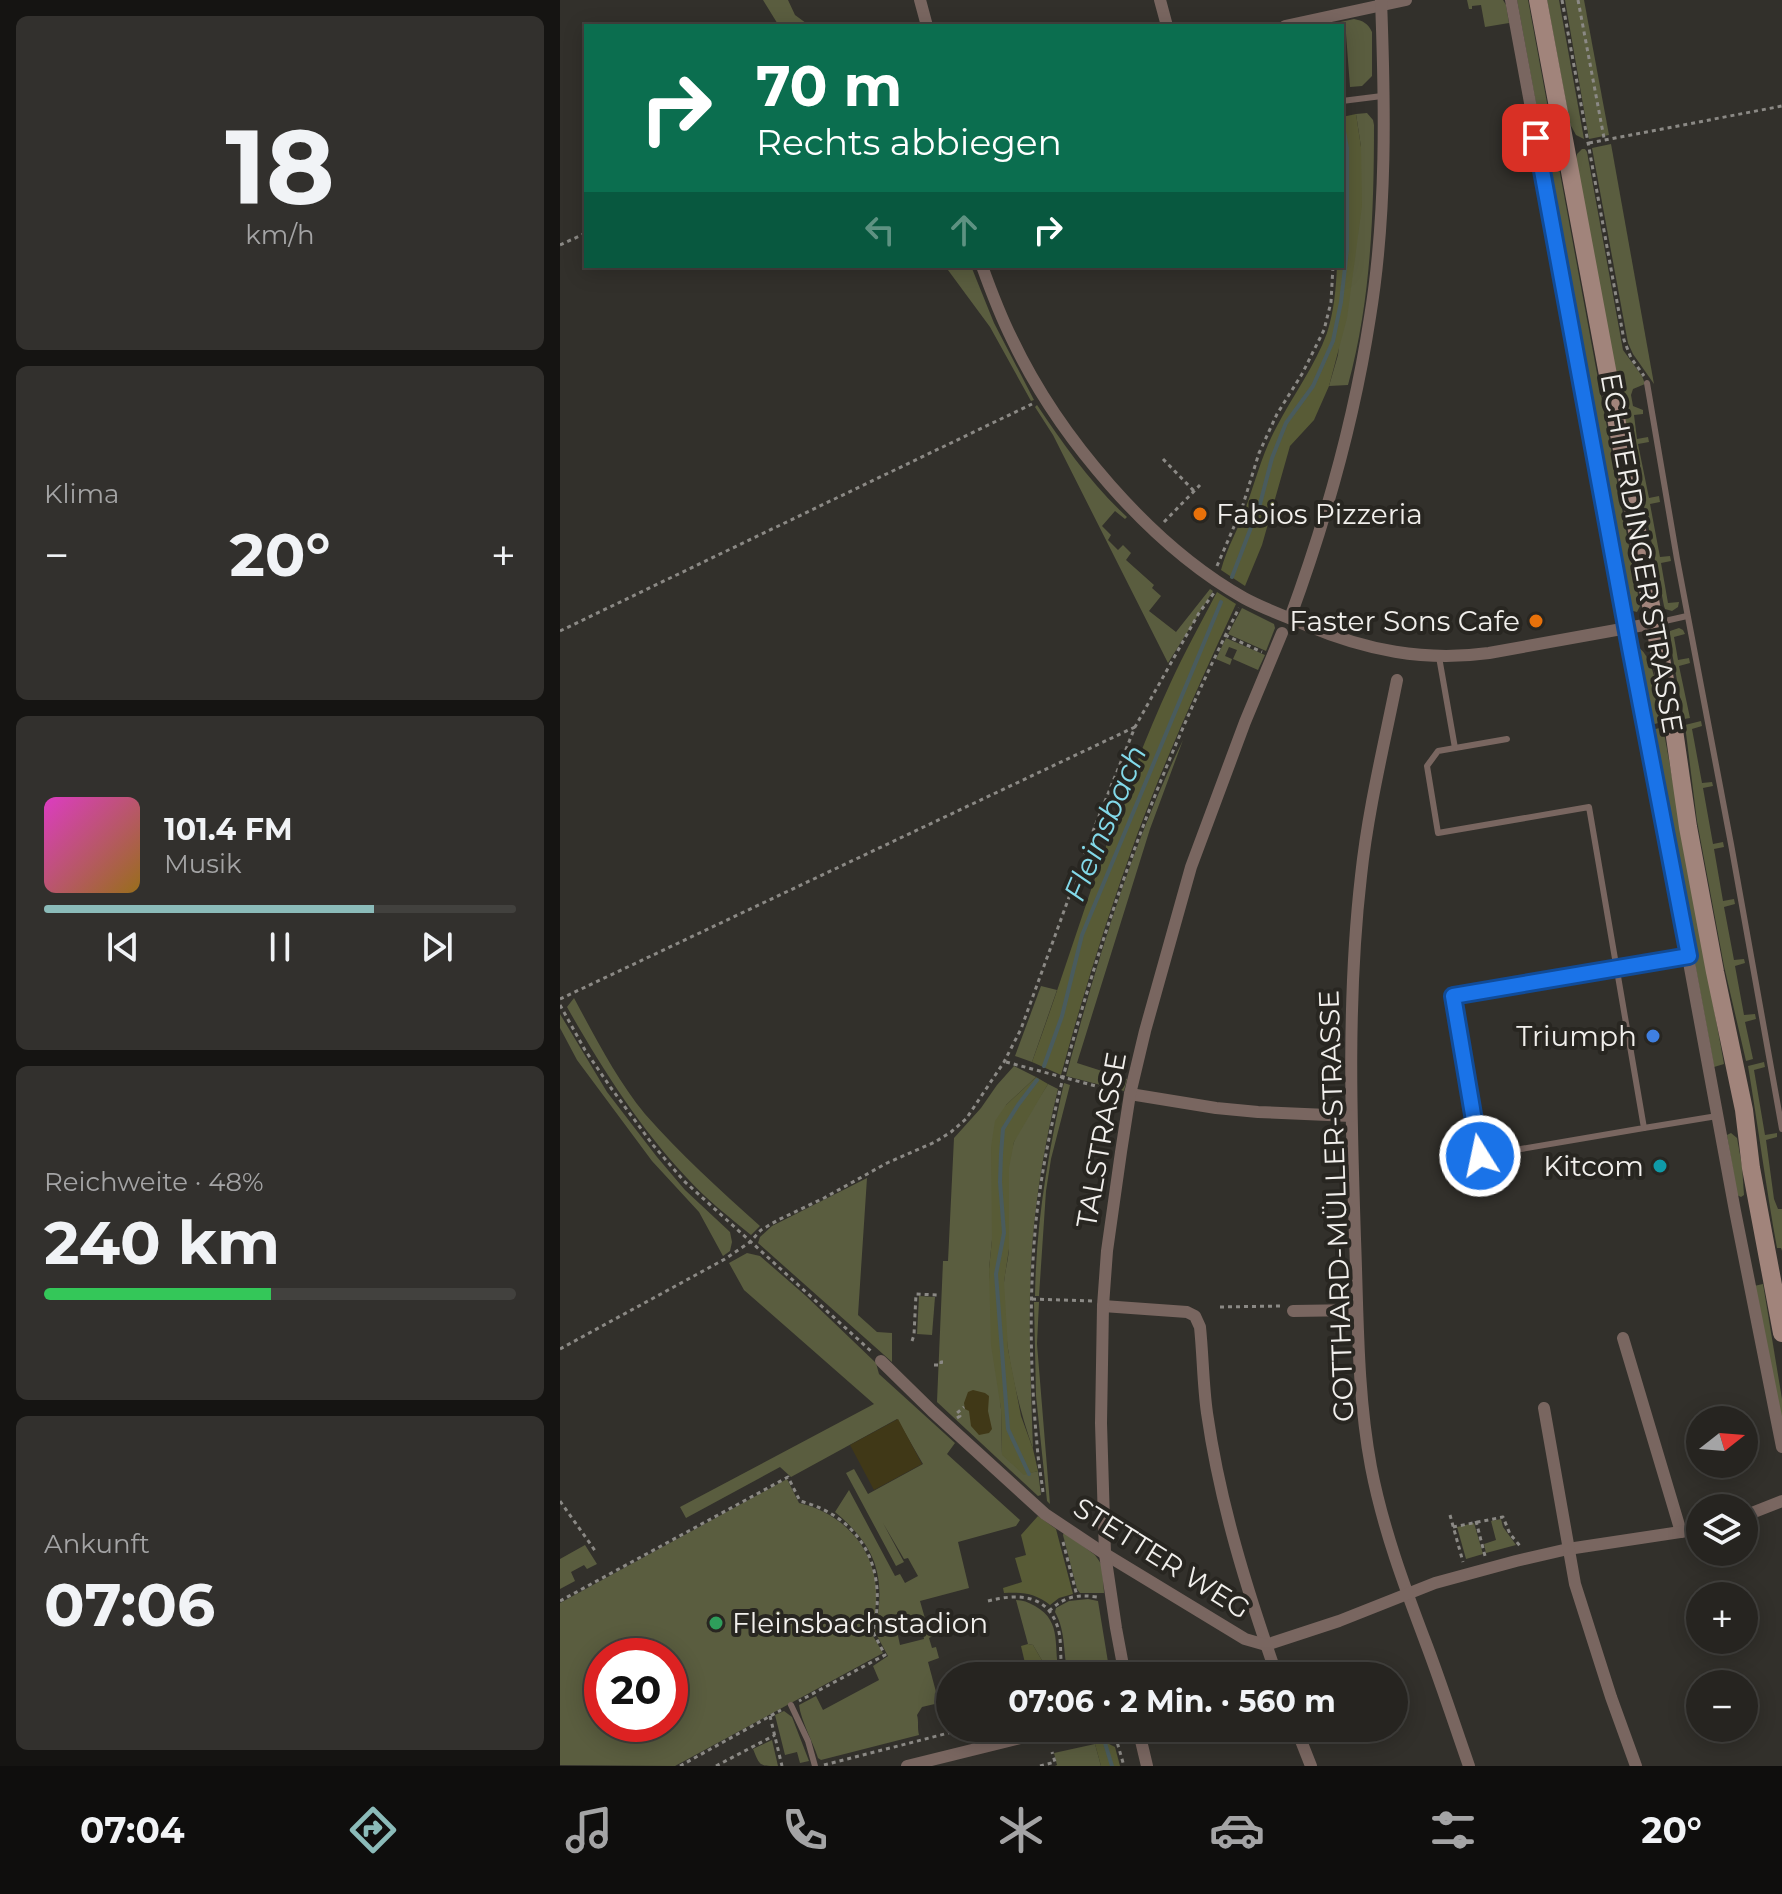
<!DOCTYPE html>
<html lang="de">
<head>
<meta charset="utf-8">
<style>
  :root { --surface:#262420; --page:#32302d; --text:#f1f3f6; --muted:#a4a4a5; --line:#42413e; --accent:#8bbbb9 }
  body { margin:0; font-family:Montserrat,sans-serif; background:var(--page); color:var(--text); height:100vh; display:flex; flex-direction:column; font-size:30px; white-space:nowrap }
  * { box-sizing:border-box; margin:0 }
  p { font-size:26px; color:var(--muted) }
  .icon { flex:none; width:44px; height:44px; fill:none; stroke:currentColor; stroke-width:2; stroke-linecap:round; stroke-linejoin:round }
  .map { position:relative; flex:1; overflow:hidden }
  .panel { display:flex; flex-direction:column; gap:16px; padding:16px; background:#151412; width:560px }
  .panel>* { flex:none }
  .guide { position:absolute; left:24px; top:24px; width:760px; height:244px; border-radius:0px; box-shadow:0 4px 20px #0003,0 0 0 2px var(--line); background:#0b6e4f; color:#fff; overflow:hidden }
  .needle { width:52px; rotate:73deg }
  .controls { position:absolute; left:1126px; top:1406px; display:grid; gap:16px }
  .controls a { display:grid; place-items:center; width:72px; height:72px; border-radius:50%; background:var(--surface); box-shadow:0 4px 20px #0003,0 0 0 2px var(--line); font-size:40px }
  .speed { position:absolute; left:24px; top:1638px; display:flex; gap:16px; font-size:40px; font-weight:700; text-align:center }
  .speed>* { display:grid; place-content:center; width:104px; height:104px; border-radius:50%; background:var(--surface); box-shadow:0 4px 20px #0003,0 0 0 2px var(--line); line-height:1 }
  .speed .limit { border:12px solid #d22; background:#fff; color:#111 }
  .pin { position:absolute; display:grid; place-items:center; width:68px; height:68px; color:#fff; margin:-34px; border-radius:16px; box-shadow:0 4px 12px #0006 }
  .me { position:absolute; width:88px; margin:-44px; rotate:350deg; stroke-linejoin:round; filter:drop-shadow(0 0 6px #0008) }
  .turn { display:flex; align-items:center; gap:28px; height:168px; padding:0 40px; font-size:36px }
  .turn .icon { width:104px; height:104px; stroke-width:2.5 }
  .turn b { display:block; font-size:56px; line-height:68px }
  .lanes { display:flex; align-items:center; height:76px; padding:0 40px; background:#0003; justify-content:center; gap:40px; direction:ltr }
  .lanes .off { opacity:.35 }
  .big { font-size:60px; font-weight:700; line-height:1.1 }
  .panel .widget { flex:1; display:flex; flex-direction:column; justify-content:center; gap:12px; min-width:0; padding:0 28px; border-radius:12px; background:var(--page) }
  .panel .dial { align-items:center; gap:0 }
  .dial b { font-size:104px; line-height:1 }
  .song { display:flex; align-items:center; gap:24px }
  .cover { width:96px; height:96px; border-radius:12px; background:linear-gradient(135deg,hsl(310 70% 55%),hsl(40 70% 35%)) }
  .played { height:8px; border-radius:4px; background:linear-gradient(90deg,var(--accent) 70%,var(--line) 70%) }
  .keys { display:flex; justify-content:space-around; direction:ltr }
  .heat { display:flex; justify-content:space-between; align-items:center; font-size:44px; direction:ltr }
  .charge { height:12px; border-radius:6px; background:linear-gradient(90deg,#34c759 48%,var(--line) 0) }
  .trip { position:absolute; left:376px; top:1662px; width:472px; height:80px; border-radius:40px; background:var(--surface); box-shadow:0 4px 20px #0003,0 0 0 2px var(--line); font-weight:700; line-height:80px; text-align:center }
  .dock { display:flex; height:128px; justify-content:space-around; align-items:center; background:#0f0e0d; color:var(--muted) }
  .dock .icon { width:56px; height:56px }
  .dock .active { color:var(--accent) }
  .dock b { font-size:36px; color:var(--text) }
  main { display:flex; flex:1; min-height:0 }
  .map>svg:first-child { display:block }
  .green { fill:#5a5d3f; fill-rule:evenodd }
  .forest { fill:#585b36 }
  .sand { fill:#403817 }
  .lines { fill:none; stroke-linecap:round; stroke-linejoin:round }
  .stream { stroke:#495b5d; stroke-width:4 }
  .path { stroke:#8b8985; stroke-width:3; stroke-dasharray:4 4; stroke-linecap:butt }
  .service { stroke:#796660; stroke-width:6 }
  .minor { stroke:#796660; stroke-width:12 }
  .secondary { stroke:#a1847b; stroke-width:18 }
  .route-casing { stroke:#114b97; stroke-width:20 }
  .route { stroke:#1a73e8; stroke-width:14 }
  .food-dot { fill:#e8710a; stroke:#282621; stroke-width:3 }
  .shop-dot { fill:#3f7fe0; stroke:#282621; stroke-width:3 }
  .culture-dot { fill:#0f9aa8; stroke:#282621; stroke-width:3 }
  .leisure-dot { fill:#2e9e5b; stroke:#282621; stroke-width:3 }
  .labels { text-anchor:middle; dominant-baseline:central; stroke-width:8; stroke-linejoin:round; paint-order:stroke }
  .poi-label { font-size:28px; fill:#f1efec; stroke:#282621; text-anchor:end }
  .street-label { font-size:28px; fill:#f1efec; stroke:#282621 }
  .water-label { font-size:30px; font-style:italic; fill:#82d9e9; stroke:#282621 }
</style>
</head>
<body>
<main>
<section class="panel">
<div class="widget dial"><b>18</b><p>km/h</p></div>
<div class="widget"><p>Klima</p>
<div class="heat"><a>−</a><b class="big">20°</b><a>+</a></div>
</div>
<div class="widget">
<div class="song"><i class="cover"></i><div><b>101.4 FM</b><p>Musik</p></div></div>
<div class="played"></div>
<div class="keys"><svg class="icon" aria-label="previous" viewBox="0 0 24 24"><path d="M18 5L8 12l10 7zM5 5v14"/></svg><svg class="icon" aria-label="pause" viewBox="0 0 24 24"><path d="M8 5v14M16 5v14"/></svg><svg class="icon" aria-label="next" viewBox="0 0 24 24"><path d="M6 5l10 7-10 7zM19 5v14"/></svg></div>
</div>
<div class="widget"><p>Reichweite · 48%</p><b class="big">240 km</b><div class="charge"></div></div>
<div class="widget"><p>Ankunft</p><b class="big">07:06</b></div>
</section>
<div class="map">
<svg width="1222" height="1766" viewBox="0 0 1222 1766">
  <rect width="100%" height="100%" fill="#32302b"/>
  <g class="green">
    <path d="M203,0H228L235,15L250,26H219Z"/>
    <path d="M907,0H943L946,5L949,23L925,27L921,5L912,6V9H909Z"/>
    <path d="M957,0H968L1080,606L1077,612L1069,610Z"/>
    <path d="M987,0H999L1024,139L1016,135L1010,124Z"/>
    <path d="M1005,0H1024L1049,135L1029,139Z"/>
    <path d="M794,19C803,21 808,23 812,32V76L802,86L790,87L786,34L782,30V26H762Z"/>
    <path d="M807,113L813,120L814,125C814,212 811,301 788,385L769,386L778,355L801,147L796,114Z"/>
    <path d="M1051,144L1094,384L1073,354L1068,343L1032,148Z"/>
    <path d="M1022,149H1025L1027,152L1063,350L1082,376L1085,384L1073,389L1071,395L1073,406L1083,410V414L1074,415L1077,439L1088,437L1089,442L1078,444L1089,498L1099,496L1100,502L1090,504L1100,557L1110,556L1111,561L1101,563L1108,603L1119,602L1118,607L1112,611L1105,609L1104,606L1086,514L1073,466L1016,159L1017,154Z"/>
    <path d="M385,266H411L434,323L474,400L471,401L430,327Z"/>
    <path d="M477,405C504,445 531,484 567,517L565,519L555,511L542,526L551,535L548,540L558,550L563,545L571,553L566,560L594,585L592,588L601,596L589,611L616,632L650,589L653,591L608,663L493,435L475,407Z"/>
    <path d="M682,608L714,624L715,628L706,651L668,634Z"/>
    <path d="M1119,628L1123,630L1125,634L1114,637L1118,660L1129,658L1130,663L1119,666L1130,718L1124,719L1109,636L1110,631Z"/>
    <path d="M666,638L705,655L698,670L673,659L677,650L669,647L665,656L672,659L670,665L656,659Z"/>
    <path d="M1077,646C1097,660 1097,699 1102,722L1091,725Z"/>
    <path d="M1141,721L1142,726L1132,729L1142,783L1152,782L1153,786L1143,788L1153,844L1163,842L1164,847L1154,849L1163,901L1174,899L1175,904L1164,907L1174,960L1184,959L1185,963L1175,966L1184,1015L1195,1014L1196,1019L1185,1022L1193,1059L1186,1061L1164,966L1137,821L1125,725Z"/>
    <path d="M1103,727L1164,1064L1154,1067L1092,730Z"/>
    <path d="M623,740L590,829L517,1063L567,1079L564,1091L506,1076C537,962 571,846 623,740Z"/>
    <path d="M481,986L497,990L472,1062L455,1056Z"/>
    <path d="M14,998C35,1037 57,1080 85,1114C120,1154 160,1190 200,1226L191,1235C169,1217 146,1199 127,1178C79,1127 41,1067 7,1007Z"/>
    <path d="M0,1014L47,1092L97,1157L125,1190L170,1232L172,1242L170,1251L163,1256L139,1212L92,1161L17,1060L0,1028Z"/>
    <path d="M1204,1062L1205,1067L1194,1070L1205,1135L1217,1133V1137L1206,1140L1214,1199L1218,1209H1222V1251L1221,1248H1217C1206,1187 1198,1126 1188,1066Z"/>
    <path d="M454,1066L476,1077L446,1105L429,1269L441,1409L442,1454L464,1474L478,1471L481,1495L478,1496L377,1402L383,1261H388L394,1138L421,1108L437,1085Z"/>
    <path d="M504,1083L510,1085L491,1159L486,1191L479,1296H475C476,1223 488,1153 504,1083Z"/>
    <path d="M488,1084L498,1089C484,1146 474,1205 471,1265C468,1326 471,1388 473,1449C455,1397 442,1338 444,1282C445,1270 449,1258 449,1246C449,1212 443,1175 454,1142C461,1122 477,1102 488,1084Z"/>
    <path d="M1171,1133L1177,1138L1182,1166L1184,1195L1181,1197L1177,1195L1167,1135Z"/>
    <path d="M307,1178L298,1315L317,1332L332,1333V1362L198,1243L200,1237L212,1226Z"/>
    <path d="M187,1253L200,1256L246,1296L316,1363L319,1374L395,1443L387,1454L460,1520L456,1526L398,1542L409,1588L360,1601L366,1622L361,1623L360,1620L336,1626L340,1645L364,1639L362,1628L371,1626L373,1636L369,1638L372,1648L376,1647L379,1658L368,1662L379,1703L362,1707L357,1715C359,1722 357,1727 359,1735L261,1760L258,1758C253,1742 241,1721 239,1705L256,1696L263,1710L319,1680L313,1666L328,1656L315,1632C326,1578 318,1548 275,1512L289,1490L335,1576L340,1574L345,1583L358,1576L348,1558L344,1559L323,1523L344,1562L336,1566L286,1473L294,1469L308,1494L363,1464L337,1419L231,1477L220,1467L126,1518L120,1507L314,1404L184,1290L169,1263Z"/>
    <path d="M1203,1284L1222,1399V1425L1194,1286Z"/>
    <path d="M359,1296L375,1297L372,1335L357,1334Z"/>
    <path d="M474,1302H479L477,1344L490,1504L487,1501L476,1396Z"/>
    <path d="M227,1479L239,1503C298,1517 331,1572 310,1631L323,1653L115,1766L0,1765V1603ZM42,1656H110V1724H42Z"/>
    <path d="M941,1519L943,1527L956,1545L926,1553L924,1544L936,1540L931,1521Z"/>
    <path d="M914,1523L923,1554L906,1559L897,1527Z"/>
    <path d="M504,1532L535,1555L542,1565L544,1593H520L517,1589L503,1535Z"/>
    <path d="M25,1545L37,1564L27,1569L24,1565L11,1572L15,1581L0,1589V1559Z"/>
    <path d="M528,1599L538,1601L548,1662L544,1676H509C502,1653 507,1634 495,1612L496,1608L509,1601Z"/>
    <path d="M456,1600C463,1600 468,1602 475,1606C504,1622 492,1649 500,1676H491L473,1645L468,1644Z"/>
    <path d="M224,1711L232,1717L249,1761L240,1763L237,1752L225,1755L215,1715Z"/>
    <path d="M212,1740L218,1766C199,1766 200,1766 193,1749Z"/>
    <path d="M535,1744L541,1766H495L497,1765L494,1753Z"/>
  </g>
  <g class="forest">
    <path d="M796,114L801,147L802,206L787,318L769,386L754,420L730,446L702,545L685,586L661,570C667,547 679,528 686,507C696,479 703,451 717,426C733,395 755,366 767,333C774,311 776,289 777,266H782V117Z"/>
    <path d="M657,592L676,604C641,680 606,757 577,835C548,914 523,994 501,1075L472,1062C518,936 554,806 610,684C624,653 641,623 657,592Z"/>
    <path d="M476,1077L488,1084L454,1142L449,1168V1249L444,1282L448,1349L461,1416L473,1449L478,1471L464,1475L442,1455L441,1409L431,1345L429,1269L432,1239L431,1147L435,1121L446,1105Z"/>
    <path d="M478,1516L496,1529L513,1594L499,1598L490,1605C475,1593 462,1592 444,1593L443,1588L462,1582L455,1558L466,1555L461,1535Z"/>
    <path d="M468,1644L473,1645L491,1676H468L461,1646Z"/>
    <path d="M547,1743L555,1747L560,1766H541L535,1744Z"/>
  </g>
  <g class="sand">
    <path d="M413,1390L425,1393L429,1396L428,1411L432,1429L429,1433L419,1435L411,1426L409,1411L405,1409L404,1403L408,1392Z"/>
    <path d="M338,1419L362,1464L314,1490L290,1445Z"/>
  </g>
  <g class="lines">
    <g class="stream">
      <path d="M672,577L700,504L712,458L726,423L753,386L773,341L781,302L787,250V148L782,120"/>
      <path d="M484,1066L502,1016L522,935L661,602"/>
      <path d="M469,1474L448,1429L436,1274L444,1233L440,1182L441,1154L443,1129L458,1105L477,1080"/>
      <path d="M545,1743L552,1766"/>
    </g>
    <g class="path">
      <path d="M1002,0L1064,340L1071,358L1084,376"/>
      <path d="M1018,0L1044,138"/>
      <path d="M1029,143L1222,106"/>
      <path d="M0,245L26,233"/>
      <path d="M603,459L634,491"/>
      <path d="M604,522L640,485"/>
      <path d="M657,566L682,508L699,453L717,414L742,374L764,330L771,302L773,266"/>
      <path d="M0,631L472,404"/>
      <path d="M665,635L702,652"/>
      <path d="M0,999L575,727"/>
      <path d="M0,1005L25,1050L51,1088L93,1145L124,1181L313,1353"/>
      <path d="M446,1062L558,1092"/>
      <path d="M472,1299L532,1301"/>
      <path d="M660,1307L721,1306"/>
      <path d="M352,1341L354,1335L356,1294L377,1295"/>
      <path d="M0,1349L165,1259L190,1242L201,1230L218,1220L264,1198L327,1163L375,1142L391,1132L406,1119L444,1062L461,1029L535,826L575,727L639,613L654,593"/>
      <path d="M374,1365H381V1362H384"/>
      <path d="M397,1418L400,1416L397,1413L404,1407"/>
      <path d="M483,1492C481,1476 478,1460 477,1444C470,1371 469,1294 476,1221C485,1138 507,1058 531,979C570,851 619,727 679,608"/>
      <path d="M0,1501L36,1552"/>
      <path d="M890,1515L903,1562"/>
      <path d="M916,1521L925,1556"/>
      <path d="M893,1527L943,1517L950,1534L961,1547"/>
      <path d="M503,1542L517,1596"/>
      <path d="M0,1601L228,1477L240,1501C304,1518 328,1571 313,1632L325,1655L239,1701"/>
      <path d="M428,1601C459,1593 490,1594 499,1632C502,1647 499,1661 504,1676"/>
      <path d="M489,1611C504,1597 516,1594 537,1597"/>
      <path d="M210,1716L222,1766"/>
      <path d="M553,1728L564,1766"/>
      <path d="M264,1765L408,1728"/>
      <path d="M120,1766L221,1710"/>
      <path d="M156,1766L215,1735"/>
      <path d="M480,1766L495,1762L492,1752"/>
    </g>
    <g class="service">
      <path d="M782,101L822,96"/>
      <path d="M1087,383L1117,559L1171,844L1222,1129"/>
      <path d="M1096,623L1127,616"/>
      <path d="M879,657L895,748"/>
      <path d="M947,739L878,751L867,766L878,833L1029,807L1084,1128L920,1156L893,996L1126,956"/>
      <path d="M1084,1128L1157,1116"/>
      <path d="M231,1705L248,1741L255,1766"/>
    </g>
    <g class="minor">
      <path d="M360,0L367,26"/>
      <path d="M600,0L607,26"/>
      <path d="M951,0L1175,1211L1222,1447"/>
      <path d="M725,26L846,0"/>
      <path d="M422,266C431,291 440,315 452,339C498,436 590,545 684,598C704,609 725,616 746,625C805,650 864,662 929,653L1095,623"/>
      <path d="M730,618C766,520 794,421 810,317C827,213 825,105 821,0"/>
      <path d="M837,680C824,745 808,810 801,876C787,997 791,1118 795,1239C798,1315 797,1392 811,1467C823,1529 845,1588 867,1646C882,1686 895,1726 909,1766"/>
      <path d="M570,1094L656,1108L698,1112L791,1116"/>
      <path d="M543,1306L627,1312L635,1316L640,1327C643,1356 643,1385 647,1413C660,1504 687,1590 717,1676"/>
      <path d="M733,1311L797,1310"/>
      <path d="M1063,1338L1121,1532"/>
      <path d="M321,1361L372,1411L485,1514L545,1554L685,1639L706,1645L779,1621L875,1583L956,1561L1008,1549L1140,1529"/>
      <path d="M984,1408L1015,1584L1051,1697L1076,1766"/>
      <path d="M1184,1516L1222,1501"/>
      <path d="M565,1676L556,1628L545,1554L541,1423L543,1306L547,1251L561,1152L570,1094L585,1031L631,867L685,722L722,633"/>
      <path d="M578,1728L587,1766"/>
      <path d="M736,1728L751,1766"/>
      <path d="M347,1766L501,1728"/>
    </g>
    <path class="secondary" d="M978,0L1113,723L1128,827L1155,972L1184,1110L1191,1168L1222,1333"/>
  </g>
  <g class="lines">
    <g class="route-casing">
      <path id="route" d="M920,1156L893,996L1129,956L1070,648L976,138"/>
    </g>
    <use href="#route" class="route"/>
  </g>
  <g class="food-dot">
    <circle cx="640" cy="514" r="8"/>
    <circle cx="976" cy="621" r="8"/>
  </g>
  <circle class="shop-dot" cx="1093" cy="1036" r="8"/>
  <circle class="culture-dot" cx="1100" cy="1166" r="8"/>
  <circle class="leisure-dot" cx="156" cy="1623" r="8"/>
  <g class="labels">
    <g class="poi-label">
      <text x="656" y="514" text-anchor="start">Fabios Pizzeria</text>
      <text x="960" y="621">Faster Sons Cafe</text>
      <text x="1077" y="1036">Triumph</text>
      <text x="1084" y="1166">Kitcom</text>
      <text x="172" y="1623" text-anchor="start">Fleinsbachstadion</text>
    </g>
    <g class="street-label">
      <text transform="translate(1082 553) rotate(80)">ECHTERDINGER STRASSE</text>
      <text transform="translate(541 1140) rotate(-80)">TALSTRASSE</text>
      <text transform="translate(776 1206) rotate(-92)">GOTTHARD-MÜLLER-STRASSE</text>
      <text transform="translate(602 1558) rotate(32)">STETTER WEG</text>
    </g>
    <g class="water-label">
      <text transform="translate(545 823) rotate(-67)">Fleinsbach</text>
    </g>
  </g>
</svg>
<div class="controls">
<a><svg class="needle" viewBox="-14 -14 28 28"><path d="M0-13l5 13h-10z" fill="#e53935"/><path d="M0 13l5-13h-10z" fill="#a4a4a5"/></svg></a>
<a><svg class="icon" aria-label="layers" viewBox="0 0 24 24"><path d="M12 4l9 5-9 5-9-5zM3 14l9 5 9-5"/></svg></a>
<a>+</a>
<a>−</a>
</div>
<div class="speed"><div class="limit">20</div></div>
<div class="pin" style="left:976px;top:138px;background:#d93025"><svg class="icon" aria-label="arrive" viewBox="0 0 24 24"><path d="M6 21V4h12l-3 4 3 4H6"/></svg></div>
<svg class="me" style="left:920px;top:1156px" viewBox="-20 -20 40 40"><circle r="17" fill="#1a73e8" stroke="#fff" stroke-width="3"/><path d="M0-11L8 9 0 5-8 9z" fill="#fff"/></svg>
<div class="trip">07:06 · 2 Min. · 560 m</div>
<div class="guide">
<div class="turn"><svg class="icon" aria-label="right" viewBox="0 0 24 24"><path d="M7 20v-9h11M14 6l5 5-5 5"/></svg><div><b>70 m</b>Rechts abbiegen</div></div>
<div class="lanes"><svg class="icon off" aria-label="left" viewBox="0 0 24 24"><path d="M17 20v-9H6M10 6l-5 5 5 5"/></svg><svg class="icon off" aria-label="ahead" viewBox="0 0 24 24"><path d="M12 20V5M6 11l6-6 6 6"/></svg><svg class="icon" aria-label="right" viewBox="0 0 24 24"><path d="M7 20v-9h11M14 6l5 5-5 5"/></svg></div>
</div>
</div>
</main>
<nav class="dock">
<b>07:04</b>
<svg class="icon active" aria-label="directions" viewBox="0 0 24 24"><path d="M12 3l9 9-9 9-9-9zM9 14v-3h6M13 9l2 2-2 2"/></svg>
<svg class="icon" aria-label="music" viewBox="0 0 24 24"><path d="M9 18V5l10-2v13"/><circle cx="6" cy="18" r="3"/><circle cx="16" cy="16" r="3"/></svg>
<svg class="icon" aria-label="phone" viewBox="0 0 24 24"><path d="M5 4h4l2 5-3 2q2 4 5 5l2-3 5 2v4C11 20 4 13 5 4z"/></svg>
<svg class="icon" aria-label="climate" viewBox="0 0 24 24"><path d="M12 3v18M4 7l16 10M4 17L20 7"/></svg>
<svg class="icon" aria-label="car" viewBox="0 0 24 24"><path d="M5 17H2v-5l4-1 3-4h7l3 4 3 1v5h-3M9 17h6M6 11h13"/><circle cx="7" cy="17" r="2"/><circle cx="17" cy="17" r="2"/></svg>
<svg class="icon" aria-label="filters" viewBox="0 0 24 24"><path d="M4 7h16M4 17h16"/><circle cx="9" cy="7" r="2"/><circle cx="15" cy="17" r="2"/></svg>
<b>20°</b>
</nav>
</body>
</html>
